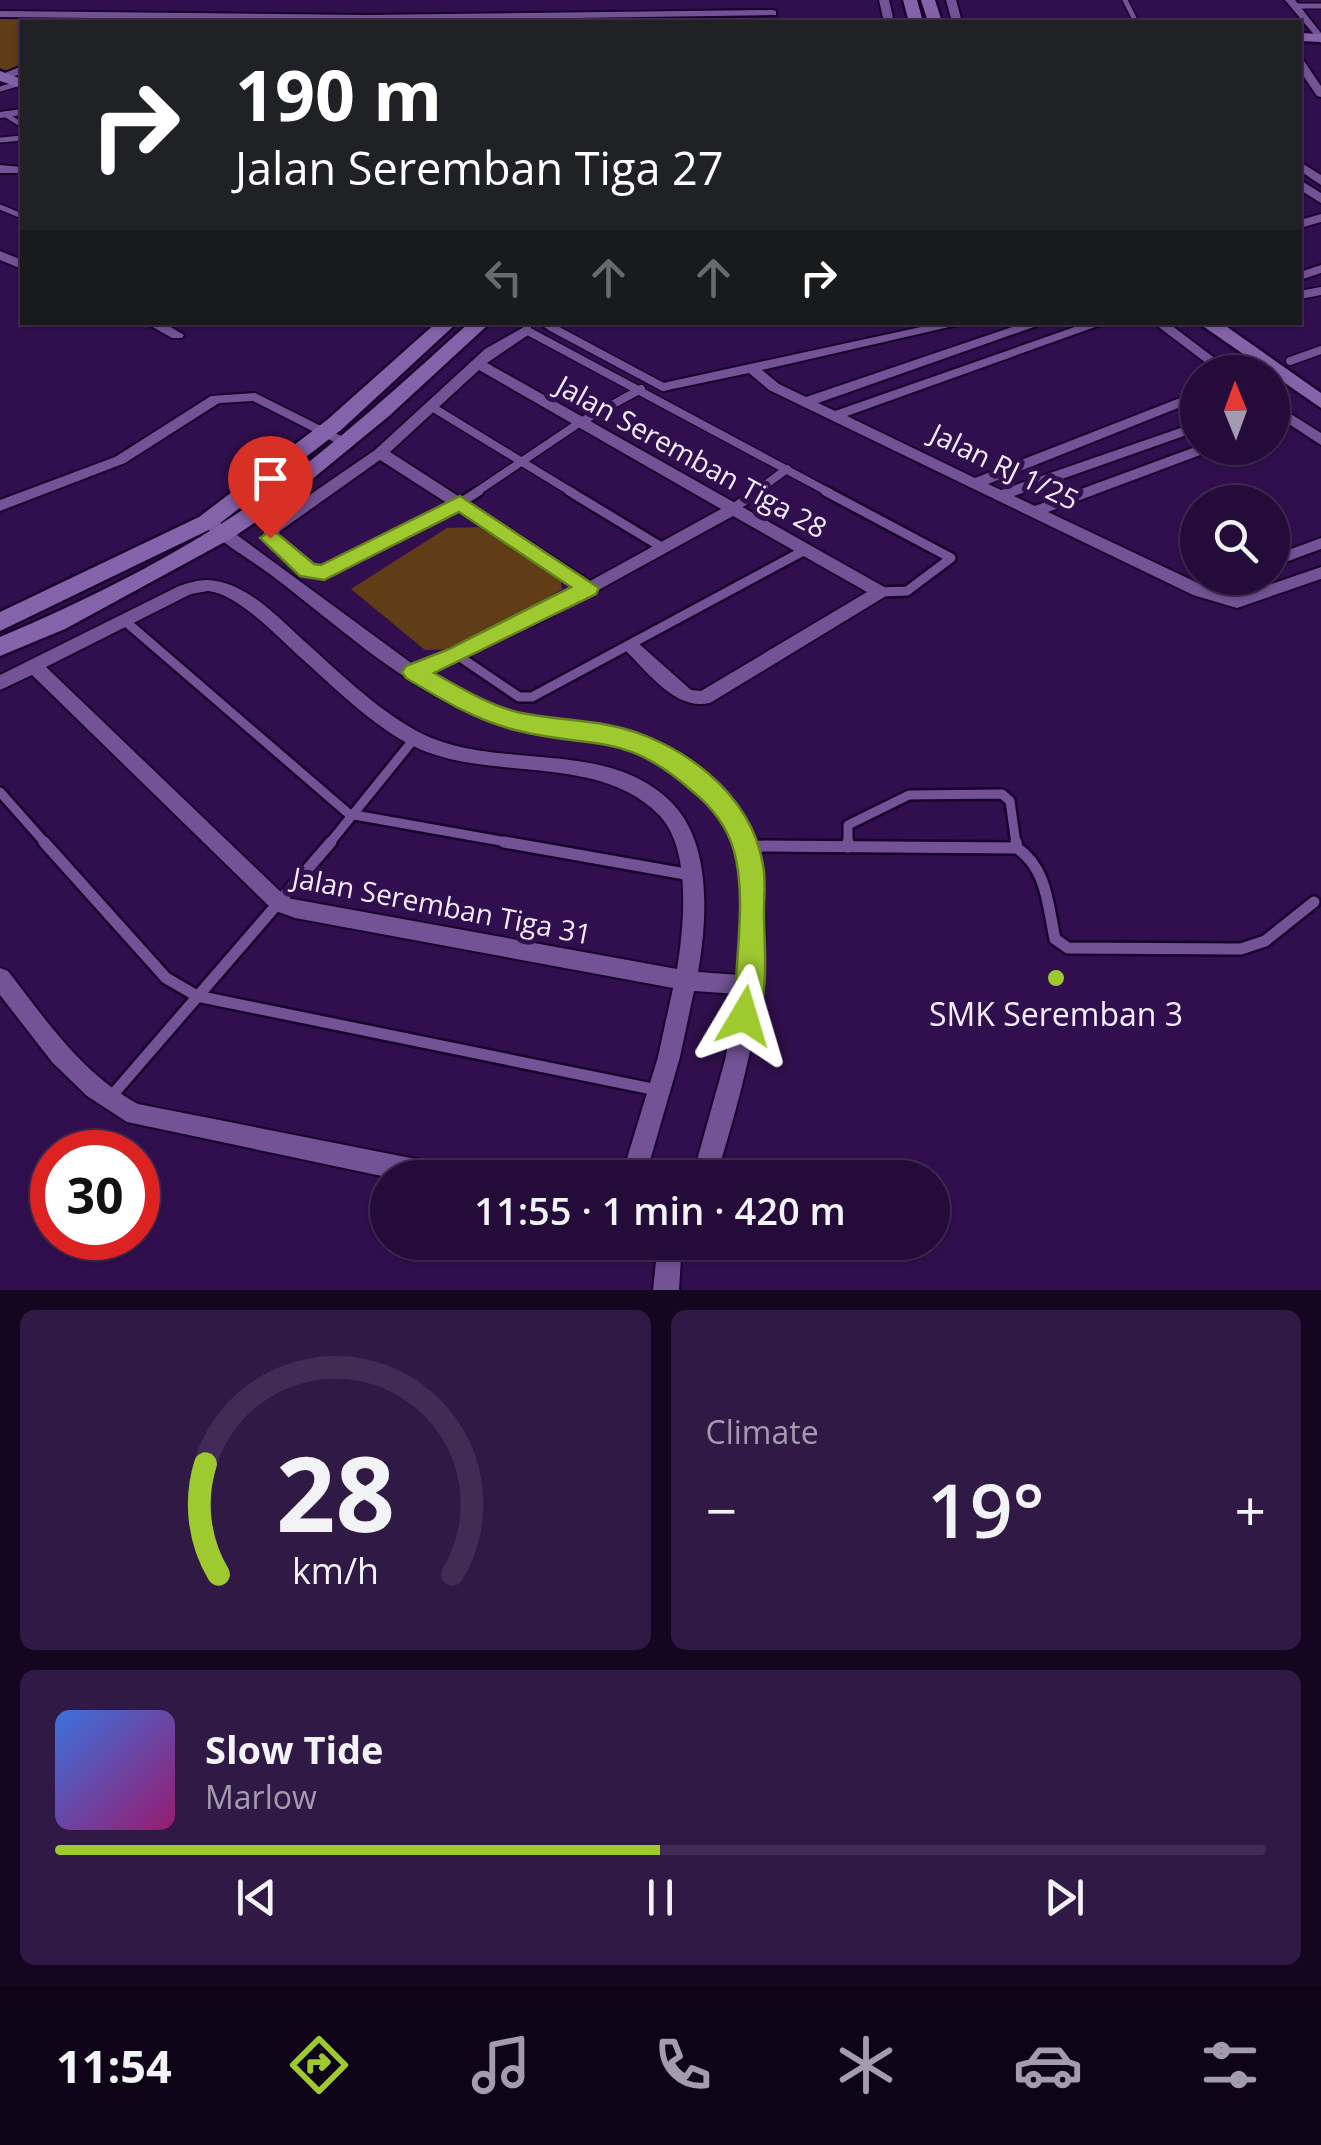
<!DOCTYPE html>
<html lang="en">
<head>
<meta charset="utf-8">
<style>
  :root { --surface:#250b3a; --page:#311945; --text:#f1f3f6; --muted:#a39baf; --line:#422b54; --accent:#9eca2f }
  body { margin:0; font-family:"Open Sans",sans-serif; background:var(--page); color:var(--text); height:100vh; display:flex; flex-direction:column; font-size:38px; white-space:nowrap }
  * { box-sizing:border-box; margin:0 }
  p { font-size:32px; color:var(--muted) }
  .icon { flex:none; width:55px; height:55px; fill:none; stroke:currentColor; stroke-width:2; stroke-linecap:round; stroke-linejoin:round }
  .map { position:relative; height:1290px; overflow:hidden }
  .sheet { display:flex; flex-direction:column; gap:20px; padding:20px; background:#140620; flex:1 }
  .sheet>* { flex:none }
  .top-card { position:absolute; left:20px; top:20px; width:1282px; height:305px; border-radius:0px; box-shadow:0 2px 8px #0004,0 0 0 2px var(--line); background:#202124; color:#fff; overflow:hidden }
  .needle { width:65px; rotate:359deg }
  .fabs { position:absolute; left:1180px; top:355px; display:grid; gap:20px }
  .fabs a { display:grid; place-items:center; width:110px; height:110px; border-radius:50%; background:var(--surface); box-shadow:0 2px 8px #0004,0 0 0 2px var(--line); font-size:50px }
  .speed { position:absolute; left:30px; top:1130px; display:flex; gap:20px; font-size:50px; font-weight:700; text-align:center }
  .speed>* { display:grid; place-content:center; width:130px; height:130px; border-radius:50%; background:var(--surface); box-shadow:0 2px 8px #0004,0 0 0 2px var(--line); line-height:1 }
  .speed .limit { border:15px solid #d22; background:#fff; color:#111 }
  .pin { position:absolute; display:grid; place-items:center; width:85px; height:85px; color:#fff; margin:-102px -42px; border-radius:50% 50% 50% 0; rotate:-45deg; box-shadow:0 0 10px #0007 }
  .pin .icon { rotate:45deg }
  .me { position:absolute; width:110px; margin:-55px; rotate:7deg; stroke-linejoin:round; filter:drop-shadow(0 0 8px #0008) }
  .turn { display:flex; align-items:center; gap:35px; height:210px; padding:0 50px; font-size:45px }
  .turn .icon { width:130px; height:130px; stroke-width:2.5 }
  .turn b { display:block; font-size:70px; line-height:85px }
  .lanes { display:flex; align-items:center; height:95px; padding:0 50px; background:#0003; justify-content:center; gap:50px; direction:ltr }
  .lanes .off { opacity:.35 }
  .big { font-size:75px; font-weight:600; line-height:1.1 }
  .sheet .card { flex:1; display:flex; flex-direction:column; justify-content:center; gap:15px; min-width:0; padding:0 35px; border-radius:15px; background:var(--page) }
  .sheet .dial { align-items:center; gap:0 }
  .dial svg { height:260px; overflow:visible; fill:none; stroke:var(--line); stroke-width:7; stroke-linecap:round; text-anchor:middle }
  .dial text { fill:var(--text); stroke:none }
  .song { display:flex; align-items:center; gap:30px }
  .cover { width:120px; height:120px; border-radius:15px; background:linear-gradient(135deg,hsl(220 70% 55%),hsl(320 70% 35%)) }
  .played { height:10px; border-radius:5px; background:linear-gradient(90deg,var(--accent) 50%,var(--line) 50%) }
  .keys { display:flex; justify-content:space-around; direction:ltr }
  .heat { display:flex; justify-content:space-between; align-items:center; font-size:55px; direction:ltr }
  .sheet .tiles { flex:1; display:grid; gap:20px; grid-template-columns:1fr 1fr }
  .card:last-child { grid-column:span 2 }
  .trip { position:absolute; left:370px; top:1160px; width:580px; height:100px; border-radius:50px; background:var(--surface); box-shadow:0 2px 8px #0004,0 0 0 2px var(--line); font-weight:600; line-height:100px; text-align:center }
  .tabs { display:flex; height:160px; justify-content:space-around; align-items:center; background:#0f0417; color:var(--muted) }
  .tabs .icon { width:70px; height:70px }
  .tabs .on { color:var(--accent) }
  .tabs b { font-size:45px; color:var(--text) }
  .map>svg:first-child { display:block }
  .green { fill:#603d17 }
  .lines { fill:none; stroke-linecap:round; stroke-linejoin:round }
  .lane-far3-casing { stroke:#17002b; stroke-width:8 }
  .lane-far2-casing { stroke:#17002b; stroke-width:11 }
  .lane-far1-casing { stroke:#17002b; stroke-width:14 }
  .lane-casing { stroke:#17002b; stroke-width:16 }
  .street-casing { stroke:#17002b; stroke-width:4 }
  .secondary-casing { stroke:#17002b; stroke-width:5 }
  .lane-far3 { stroke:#735396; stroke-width:5 }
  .lane-far2 { stroke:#735396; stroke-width:8 }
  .lane-far1 { stroke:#735396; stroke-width:9 }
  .lane { stroke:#735396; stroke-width:11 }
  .street { fill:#735396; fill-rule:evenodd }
  .secondary { fill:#8563aa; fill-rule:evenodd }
  .route { fill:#9eca2f; stroke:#67831f; stroke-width:2.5 }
  .poi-dot { fill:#9eca2f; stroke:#310f4e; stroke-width:4 }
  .labels { text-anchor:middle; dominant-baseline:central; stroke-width:10; stroke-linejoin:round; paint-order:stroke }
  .street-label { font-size:28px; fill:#f4edfd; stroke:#310f4e }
  .near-poi-label { font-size:32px; fill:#f4edfd; stroke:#310f4e }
</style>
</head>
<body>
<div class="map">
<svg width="1321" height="1290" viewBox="0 0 1321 1290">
  <rect width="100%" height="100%" fill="#310f4e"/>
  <g class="green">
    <path d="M0,17L121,20L22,22V64L8,71L0,68Z"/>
    <path d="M485,527L560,573L562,589L463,649L425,650L351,589L447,528Z"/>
  </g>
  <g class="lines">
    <g class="lane-far3-casing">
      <g id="lane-far3">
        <path d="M1125,0L1136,22"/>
        <path d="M1295,6H1321"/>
        <path d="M0,89L20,83"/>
        <path d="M6,115L22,125"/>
        <path d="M0,140L22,138"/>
        <path d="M0,207L22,216"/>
      </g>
    </g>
    <g class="lane-far2-casing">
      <g id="lane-far2">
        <path d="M1300,295L1321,291"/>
        <path d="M551,327L663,387"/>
        <path d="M526,330L830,493"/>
        <path d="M1290,361L1321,350"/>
        <path d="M432,407L573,493"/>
        <path d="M475,493L579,423L641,389"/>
        <path d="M754,493L787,469"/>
      </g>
    </g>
    <g class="lane-far1-casing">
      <g id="lane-far1">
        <path d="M569,491L663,548"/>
        <path d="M825,491L951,558L907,591L880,592"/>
        <path d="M460,503L479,491"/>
        <path d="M731,510L758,491"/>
        <path d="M125,621L349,814L518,844"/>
        <path d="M457,655L519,697H532L807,549"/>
        <path d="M0,792L46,844"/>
        <path d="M329,844L414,739"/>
        <path d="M848,844V825L909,795L1002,794L1010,801L1016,844"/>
      </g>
    </g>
    <g class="lane-casing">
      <g id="lane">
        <path d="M44,842L166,978L197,996L657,1090"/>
        <path d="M504,842L691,875"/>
        <path d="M848,842V847"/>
        <path d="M1016,842L1017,848"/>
        <path d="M746,846L1017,848C1047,868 1048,906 1055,939L1068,948L1241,949L1265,941L1314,902"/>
        <path d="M109,1099L331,842"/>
      </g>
    </g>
    <g class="street-casing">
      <g id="street">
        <path d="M879,0H889L894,22H884Z"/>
        <path d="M946,0H956L962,22H952Z"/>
        <path d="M1285,0H1295L1321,33V43Z"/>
        <path d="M773,10L776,11V15L365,21L0,17V11L365,15Z"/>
        <path d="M1300,60L1304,61L1321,86V97L1317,96L1300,71Z"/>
        <path d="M22,66V73L8,79H0V75Z"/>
        <path d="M22,109V115L0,118V112Z"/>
        <path d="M1300,162L1321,175V185L1300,171Z"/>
        <path d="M0,165L22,167V173H0Z"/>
        <path d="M1300,180L1321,193V203L1300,190Z"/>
        <path d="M1321,214V222L1300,228V220Z"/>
        <path d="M0,251L22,260V269L0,260Z"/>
        <path d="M1321,265V273L1300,280V272Z"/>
        <path d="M144,322H162L184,335L182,338H172Z"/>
        <path d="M547,322H561L551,331L544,327Z"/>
        <path d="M944,322H971L762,370L779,384L806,397L1027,322H1048L818,403L835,411L1089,322H1109L847,416L975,478L1198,391V400L988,484L1001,490L1198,422V431L1014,496L1035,506L1198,446L1213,448L1211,451L1048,512L1200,584L1218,578H1241L1239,582L1217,590L1236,596L1321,567V579L1237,608L1193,595L769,390L749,373L663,391L656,387L663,383Z"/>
        <path d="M1152,322H1167L1233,372H1218Z"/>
        <path d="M526,326L531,327V333L487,363L886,588L888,592L886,596L710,703C675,711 648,672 625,650L622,646L625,642H637L691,690L701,691L867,592L733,516L542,621L428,673C452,688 477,703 503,710C550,723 599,721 646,737C828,802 757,1042 716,1178H692L725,1060L737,994L694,991L680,1057L645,1178H621L658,1057L673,988L295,918L273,910L32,675L0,690V675L179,586C191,582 204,578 216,581C249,586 279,618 303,640C338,671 374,707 415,730C493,774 607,735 673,804C712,845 707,921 698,972L740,975C751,898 746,826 680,775C662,761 642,749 620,744C571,731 519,733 471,713C397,682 335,623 271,575C250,559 222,544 204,525L212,520L218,521L414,665L489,632L576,588L458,511L324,579L302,575L262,538L266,525L375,450L485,349ZM479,370L721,509L590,581L390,452ZM380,460L447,503L322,567L313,566L278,537L280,531ZM208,591C238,594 278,637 300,657C335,688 371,725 413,746C488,783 598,752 659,815C692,849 684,926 677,969L287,898L46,667L191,594Z"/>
        <path d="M255,393L353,442L345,447L340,445L253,401L219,403L125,463L0,511V500L115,457L211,396Z"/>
        <path d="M1272,402L1321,433V445L1272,413Z"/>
        <path d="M1321,538V549L1272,567V556Z"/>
        <path d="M0,968L8,971C46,1020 82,1074 138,1104L451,1166L459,1170L463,1178H391L127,1122L87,1096L52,1062L0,995Z"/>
        <path d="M658,1242H682L679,1290H653Z"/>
      </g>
    </g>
    <g class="secondary-casing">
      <g id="secondary">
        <path d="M903,0H917L923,22H909Z"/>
        <path d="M921,0H935L942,22H928Z"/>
        <path d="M1300,33L1321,34V42L1300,41Z"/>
        <path d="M0,71L22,79V88L0,81Z"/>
        <path d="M437,322H458L341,430L215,527L0,631V612L199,517L327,420Z"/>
        <path d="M470,322H491L389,416L282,504L232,538L65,629L0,656V637C90,599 184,552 264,495C337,444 403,382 470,322Z"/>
        <path d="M1197,322H1220L1321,393V408Z"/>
      </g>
    </g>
    <use href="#lane-far3" class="lane-far3"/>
    <use href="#lane-far2" class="lane-far2"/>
    <use href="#lane-far1" class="lane-far1"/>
    <use href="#lane" class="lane"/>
    <use href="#street" class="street"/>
    <use href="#secondary" class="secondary"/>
  </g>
  <path class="route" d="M460,496L599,588L596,594L434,673C461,688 487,704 517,712C547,719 578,719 608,725C678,738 751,792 763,865C766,880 764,896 764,911C764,948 770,991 755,1025L744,1029L734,1025C728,1010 735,996 736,981C738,941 745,890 734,851C727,826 711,806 691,790C623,730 593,750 515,730C475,720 441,699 406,678L402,672L406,666L449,649L571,587L459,512L324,580L300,576L260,538L270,531L278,534L314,564L321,565Z"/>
  <circle class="poi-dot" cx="1056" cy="978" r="10"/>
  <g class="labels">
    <g class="street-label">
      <text transform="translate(692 456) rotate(29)">Jalan Seremban Tiga 28</text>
      <text transform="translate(1005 466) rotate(26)">Jalan RJ 1/25</text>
      <text transform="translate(442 905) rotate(11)">Jalan Seremban Tiga 31</text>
    </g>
    <g class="near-poi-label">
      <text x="1056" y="1013">SMK Seremban 3</text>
    </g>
  </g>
</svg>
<div class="fabs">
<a><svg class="needle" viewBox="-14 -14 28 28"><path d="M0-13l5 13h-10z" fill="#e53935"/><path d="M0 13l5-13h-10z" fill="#a39baf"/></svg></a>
<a><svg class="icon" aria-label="search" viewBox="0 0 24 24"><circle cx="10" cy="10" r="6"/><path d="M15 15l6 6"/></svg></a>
</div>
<div class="speed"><div class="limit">30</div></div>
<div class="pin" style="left:270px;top:538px;background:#d93025"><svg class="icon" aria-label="arrive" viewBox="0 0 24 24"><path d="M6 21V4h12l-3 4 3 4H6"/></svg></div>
<svg class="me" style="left:744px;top:1016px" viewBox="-20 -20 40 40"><path d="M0-17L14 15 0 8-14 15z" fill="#9eca2f" stroke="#fff" stroke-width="4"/></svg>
<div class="trip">11:55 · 1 min · 420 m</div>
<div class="top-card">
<div class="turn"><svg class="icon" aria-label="right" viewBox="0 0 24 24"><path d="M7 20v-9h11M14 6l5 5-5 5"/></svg><div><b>190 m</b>Jalan Seremban Tiga 27</div></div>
<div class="lanes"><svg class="icon off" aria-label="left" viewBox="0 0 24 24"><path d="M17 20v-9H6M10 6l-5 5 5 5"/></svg><svg class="icon off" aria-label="ahead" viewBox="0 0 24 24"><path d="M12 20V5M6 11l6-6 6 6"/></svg><svg class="icon off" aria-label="ahead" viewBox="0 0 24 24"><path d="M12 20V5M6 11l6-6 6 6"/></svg><svg class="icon" aria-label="right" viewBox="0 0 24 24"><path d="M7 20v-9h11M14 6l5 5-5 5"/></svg></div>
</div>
</div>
<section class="sheet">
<div class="tiles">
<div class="card dial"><svg viewBox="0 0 100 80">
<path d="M14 69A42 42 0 1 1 86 69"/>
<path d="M14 69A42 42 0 0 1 10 35" stroke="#9eca2f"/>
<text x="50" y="56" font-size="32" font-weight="700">28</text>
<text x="50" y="72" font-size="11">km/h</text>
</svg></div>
<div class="card"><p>Climate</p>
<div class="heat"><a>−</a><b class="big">19°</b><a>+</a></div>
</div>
<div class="card">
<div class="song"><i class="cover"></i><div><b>Slow Tide</b><p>Marlow</p></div></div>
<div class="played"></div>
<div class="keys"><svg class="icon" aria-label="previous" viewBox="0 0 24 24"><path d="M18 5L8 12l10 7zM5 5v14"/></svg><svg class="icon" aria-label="pause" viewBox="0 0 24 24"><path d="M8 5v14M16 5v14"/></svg><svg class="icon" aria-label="next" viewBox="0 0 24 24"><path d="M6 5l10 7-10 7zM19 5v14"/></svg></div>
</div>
</div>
</section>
<nav class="tabs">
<b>11:54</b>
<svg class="icon on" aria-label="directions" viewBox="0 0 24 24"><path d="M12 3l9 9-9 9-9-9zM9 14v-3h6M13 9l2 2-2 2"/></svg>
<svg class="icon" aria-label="music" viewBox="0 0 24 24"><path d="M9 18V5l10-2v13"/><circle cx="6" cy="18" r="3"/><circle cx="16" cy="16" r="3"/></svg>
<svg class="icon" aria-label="phone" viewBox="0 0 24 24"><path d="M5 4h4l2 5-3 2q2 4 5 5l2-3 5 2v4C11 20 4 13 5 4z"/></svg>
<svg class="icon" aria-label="climate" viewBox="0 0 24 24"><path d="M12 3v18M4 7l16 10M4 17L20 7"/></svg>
<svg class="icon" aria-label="car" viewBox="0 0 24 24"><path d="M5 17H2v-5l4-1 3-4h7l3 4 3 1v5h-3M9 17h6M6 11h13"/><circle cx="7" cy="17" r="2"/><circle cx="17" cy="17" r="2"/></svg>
<svg class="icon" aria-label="filters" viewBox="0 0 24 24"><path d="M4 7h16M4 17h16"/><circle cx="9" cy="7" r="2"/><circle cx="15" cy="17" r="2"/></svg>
</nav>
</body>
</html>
